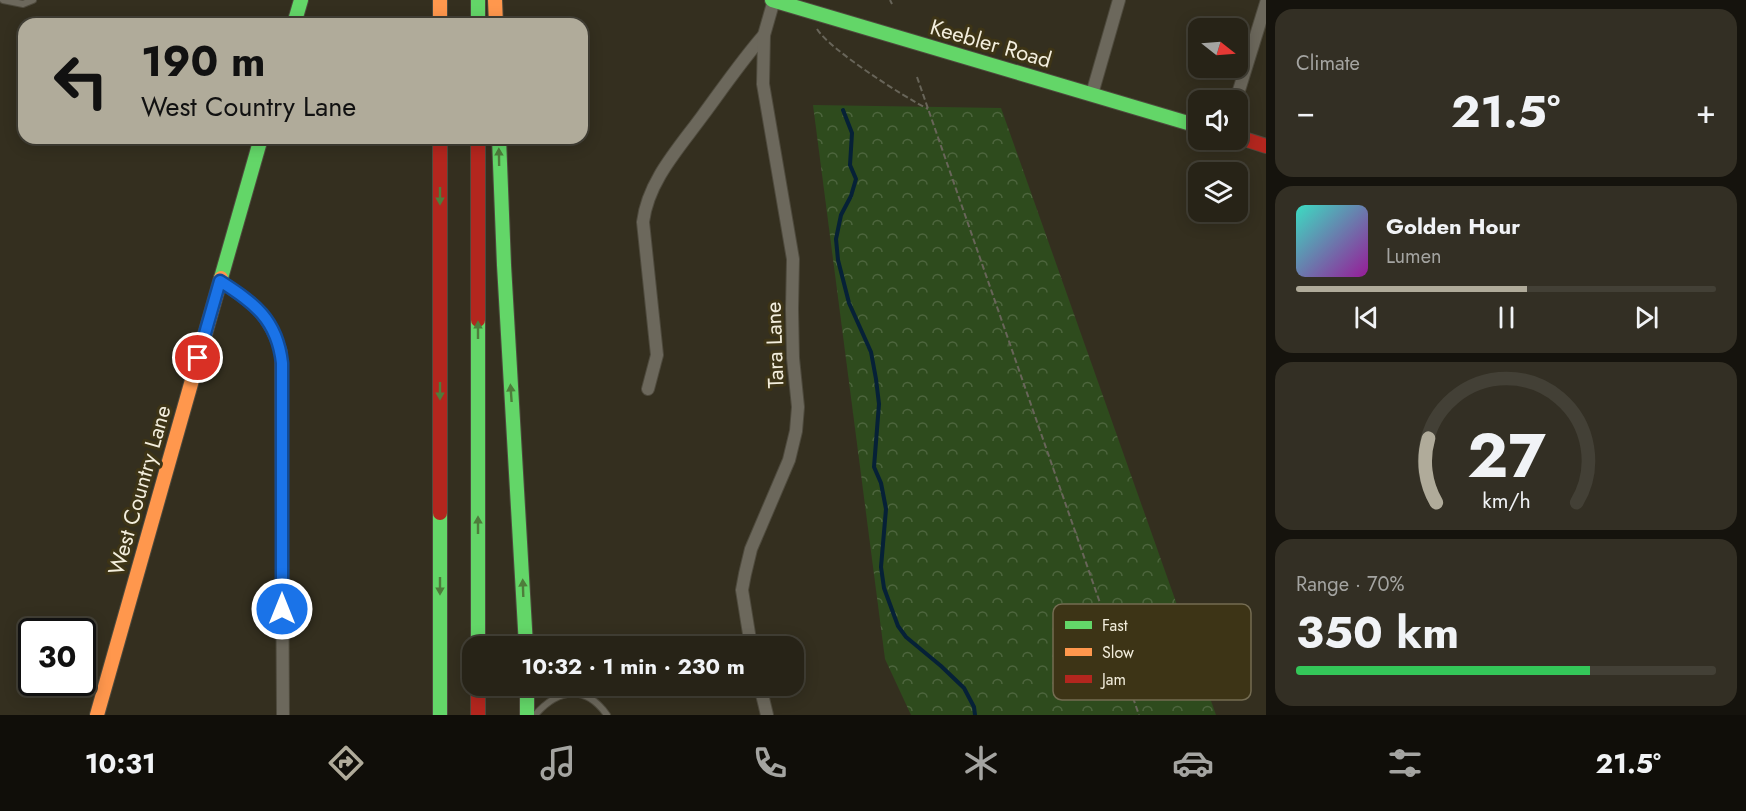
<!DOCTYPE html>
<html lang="en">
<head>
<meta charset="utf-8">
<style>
  :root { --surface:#272317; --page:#332f24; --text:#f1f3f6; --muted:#a4a4a1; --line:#434036; --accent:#b0ab9a }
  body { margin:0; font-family:Jost,sans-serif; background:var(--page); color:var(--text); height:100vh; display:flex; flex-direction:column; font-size:22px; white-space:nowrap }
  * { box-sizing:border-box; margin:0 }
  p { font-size:20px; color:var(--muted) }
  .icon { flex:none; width:33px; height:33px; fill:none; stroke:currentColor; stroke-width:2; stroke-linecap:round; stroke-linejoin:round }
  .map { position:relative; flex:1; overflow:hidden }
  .sheet { display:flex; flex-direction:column; gap:9px; padding:9px; background:#15130d; width:480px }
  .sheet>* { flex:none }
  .hud { position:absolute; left:18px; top:18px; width:570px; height:126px; border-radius:18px; box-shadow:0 3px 15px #0003,0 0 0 2px var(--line); background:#b0ab9a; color:#111; overflow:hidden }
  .needle { width:39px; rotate:107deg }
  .tools { position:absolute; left:1188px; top:18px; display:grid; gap:12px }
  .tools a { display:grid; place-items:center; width:60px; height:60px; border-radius:12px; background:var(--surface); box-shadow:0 3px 15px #0003,0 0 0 2px var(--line); font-size:30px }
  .speed { position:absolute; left:18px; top:618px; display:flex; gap:12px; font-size:30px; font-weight:700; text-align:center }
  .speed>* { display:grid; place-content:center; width:78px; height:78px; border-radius:50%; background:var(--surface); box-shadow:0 3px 15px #0003,0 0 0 2px var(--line); line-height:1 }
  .speed .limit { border:3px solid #111; border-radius:9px; background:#fff; color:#111 }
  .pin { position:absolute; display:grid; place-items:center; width:51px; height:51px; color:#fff; margin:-26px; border:3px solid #fff; border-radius:50%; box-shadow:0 2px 6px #0007 }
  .me { position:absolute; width:66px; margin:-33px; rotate:0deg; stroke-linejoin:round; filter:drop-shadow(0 0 4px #0008) }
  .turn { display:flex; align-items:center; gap:21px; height:126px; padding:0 24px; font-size:27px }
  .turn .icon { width:78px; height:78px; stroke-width:2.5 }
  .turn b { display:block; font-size:42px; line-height:51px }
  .big { font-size:45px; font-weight:700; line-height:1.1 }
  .sheet .card { flex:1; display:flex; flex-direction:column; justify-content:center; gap:9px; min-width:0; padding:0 21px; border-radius:18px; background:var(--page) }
  .sheet .dial { align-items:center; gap:0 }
  .dial svg { height:156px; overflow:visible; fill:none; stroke:var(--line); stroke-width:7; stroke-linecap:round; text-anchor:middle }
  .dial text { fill:var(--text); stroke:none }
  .song { display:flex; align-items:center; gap:18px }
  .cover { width:72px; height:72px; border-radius:9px; background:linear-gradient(135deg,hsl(170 70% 55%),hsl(300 70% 35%)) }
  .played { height:6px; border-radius:3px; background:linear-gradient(90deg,var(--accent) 55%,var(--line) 55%) }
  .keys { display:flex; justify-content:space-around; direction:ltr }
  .heat { display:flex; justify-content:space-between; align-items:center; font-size:33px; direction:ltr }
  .charge { height:9px; border-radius:4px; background:linear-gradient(90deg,#34c759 70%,var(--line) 0) }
  .trip { position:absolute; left:462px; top:636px; width:342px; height:60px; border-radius:18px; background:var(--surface); box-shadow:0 3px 15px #0003,0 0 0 2px var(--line); font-weight:700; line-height:60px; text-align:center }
  .menu { display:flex; height:96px; justify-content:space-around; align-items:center; background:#100e09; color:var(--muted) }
  .menu .icon { width:42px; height:42px }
  .menu .current { color:var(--accent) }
  .menu b { font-size:27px; color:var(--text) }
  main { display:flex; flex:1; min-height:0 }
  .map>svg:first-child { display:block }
  .forest { fill:url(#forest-crowns) }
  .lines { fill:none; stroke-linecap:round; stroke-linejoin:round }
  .stream { stroke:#062137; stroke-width:4 }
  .lane-casing { stroke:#4e4a3d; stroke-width:8 }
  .street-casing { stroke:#4e4a3d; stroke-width:14 }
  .fast-casing { stroke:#4e4a3d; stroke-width:16 }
  .slow-casing { stroke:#4e4a3d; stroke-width:16 }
  .jam-casing { stroke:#4e4a3d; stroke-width:16 }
  .path { stroke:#686559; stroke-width:2; stroke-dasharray:6 3; stroke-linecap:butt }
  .lane { stroke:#6c685c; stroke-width:6 }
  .street { stroke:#6c685c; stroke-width:12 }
  .fast { stroke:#63d668; stroke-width:14 }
  .slow { stroke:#ff974d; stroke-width:14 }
  .jam { stroke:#b3261e; stroke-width:14 }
  .oneway { fill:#4e7d3b }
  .route-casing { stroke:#114b97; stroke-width:15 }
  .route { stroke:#1a73e8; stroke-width:10 }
  .labels { text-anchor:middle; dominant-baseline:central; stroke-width:6; stroke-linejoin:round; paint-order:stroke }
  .street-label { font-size:22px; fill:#f3eedd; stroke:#3d3416 }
  .key { fill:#3d3416; stroke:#746c52; stroke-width:1.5 }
  .key-label { font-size:16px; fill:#f3eedd }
</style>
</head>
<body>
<main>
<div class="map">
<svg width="1266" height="715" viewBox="0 0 1266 715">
  <defs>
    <pattern id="forest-crowns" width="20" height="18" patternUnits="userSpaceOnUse" patternTransform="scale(1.5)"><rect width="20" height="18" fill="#2e4b1d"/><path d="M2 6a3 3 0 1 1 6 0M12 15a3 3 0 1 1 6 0" fill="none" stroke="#4d653d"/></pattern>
  </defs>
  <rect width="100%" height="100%" fill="#342f1f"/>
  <path class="forest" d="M813,105L1001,108L1216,715H911L885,659Z"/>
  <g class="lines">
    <path class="stream" d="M843,110L852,133L850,165L856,179L851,196L841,215L836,239L838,260L849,303L871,352L876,379L879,404L874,467L881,483L886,509L881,567L884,588L898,626L906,637L941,666L964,688L974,707L975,715"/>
    <g class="lane-casing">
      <g id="lane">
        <path d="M3,0L23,4L33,0"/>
        <path d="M535,715C558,689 585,684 607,715"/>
      </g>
    </g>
    <g class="street-casing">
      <g id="street">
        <path d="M1092,94L1119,0"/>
        <path d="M1236,100L1266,3"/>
        <path d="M220,281C252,302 269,313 281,352L283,715"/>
        <path d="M648,389L657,355L643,222C648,181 679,148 703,115C723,88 742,60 764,35"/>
        <path d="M751,646L742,590L745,574L751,549L789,460L796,431L798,407L793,358L792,309L793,259L763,84L764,35L774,0"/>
        <path d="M760,686L767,715"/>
      </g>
    </g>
    <g class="fast-casing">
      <g id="fast">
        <path d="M478,0V24"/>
        <path d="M772,0L1198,126"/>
        <path d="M294,24L301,0"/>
        <path d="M499,138L504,265L526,646"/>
        <path d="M221,278L261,138"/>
        <path d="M478,320V646"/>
        <path d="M440,513V715"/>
        <path d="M527,686V715"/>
      </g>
    </g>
    <g class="slow-casing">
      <g id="slow">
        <path d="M440,0V24"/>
        <path d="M495,0L496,24"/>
        <path d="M97,715L221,278"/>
      </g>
    </g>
    <g class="jam-casing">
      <g id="jam">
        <path d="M1238,137L1266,146"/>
        <path d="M440,138V513"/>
        <path d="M478,138V320"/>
        <path d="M478,686V715"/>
      </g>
    </g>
    <g class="path">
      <path d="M890,0L892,4"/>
      <path d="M817,29C830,50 904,97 928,109"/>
      <path d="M917,77L1139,715"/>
    </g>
    <use href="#lane" class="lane"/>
    <use href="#street" class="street"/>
    <use href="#fast" class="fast"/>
    <use href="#slow" class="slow"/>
    <use href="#jam" class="jam"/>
  </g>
  <defs><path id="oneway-solid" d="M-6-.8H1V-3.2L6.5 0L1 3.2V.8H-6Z" transform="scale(1.5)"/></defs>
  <g class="oneway">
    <use href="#oneway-solid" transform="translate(499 157) rotate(-91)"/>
    <use href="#oneway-solid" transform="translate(440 196) rotate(90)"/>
    <use href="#oneway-solid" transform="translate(478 330) rotate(-90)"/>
    <use href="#oneway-solid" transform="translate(440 391) rotate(90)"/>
    <use href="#oneway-solid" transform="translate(511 393) rotate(-94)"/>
    <use href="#oneway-solid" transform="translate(478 525) rotate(-90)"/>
    <use href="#oneway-solid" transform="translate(440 586) rotate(90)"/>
    <use href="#oneway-solid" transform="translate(523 588) rotate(-92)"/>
  </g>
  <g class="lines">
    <g class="route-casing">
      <path id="route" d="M198,358L220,281C254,303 277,319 282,363V609"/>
    </g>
    <use href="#route" class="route"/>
  </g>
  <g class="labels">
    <g class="street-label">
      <text transform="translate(991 43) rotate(16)">Keebler Road</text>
      <text transform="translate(774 345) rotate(-92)">Tara Lane</text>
      <text transform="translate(139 490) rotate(-74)">West Country Lane</text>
    </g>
  </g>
  <rect x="1053" y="604" width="198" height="96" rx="9" class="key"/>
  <rect x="1065" y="621" width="27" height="8" fill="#63d668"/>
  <rect x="1065" y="648" width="27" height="8" fill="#ff974d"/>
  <rect x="1065" y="675" width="27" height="8" fill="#b3261e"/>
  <g class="key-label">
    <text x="1102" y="631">Fast</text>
    <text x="1102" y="658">Slow</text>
    <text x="1102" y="685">Jam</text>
  </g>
</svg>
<div class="tools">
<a><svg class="needle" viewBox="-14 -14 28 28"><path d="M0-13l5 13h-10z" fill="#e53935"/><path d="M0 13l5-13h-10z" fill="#a4a4a1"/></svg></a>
<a><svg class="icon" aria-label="sound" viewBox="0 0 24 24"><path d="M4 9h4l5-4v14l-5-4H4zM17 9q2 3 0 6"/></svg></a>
<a><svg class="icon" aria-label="layers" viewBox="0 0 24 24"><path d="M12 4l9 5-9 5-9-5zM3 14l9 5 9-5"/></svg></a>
</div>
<div class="speed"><div class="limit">30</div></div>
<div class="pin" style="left:198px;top:358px;background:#d93025"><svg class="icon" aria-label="arrive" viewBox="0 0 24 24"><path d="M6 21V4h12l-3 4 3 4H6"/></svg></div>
<svg class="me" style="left:282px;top:609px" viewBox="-20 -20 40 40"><circle r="17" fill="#1a73e8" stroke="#fff" stroke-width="3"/><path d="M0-11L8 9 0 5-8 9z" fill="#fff"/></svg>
<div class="trip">10:32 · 1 min · 230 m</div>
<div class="hud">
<div class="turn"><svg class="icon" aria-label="left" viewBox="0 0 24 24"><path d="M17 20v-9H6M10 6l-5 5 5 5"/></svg><div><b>190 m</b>West Country Lane</div></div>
</div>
</div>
<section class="sheet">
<div class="card"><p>Climate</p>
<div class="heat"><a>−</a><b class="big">21.5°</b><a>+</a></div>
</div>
<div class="card">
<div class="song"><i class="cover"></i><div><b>Golden Hour</b><p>Lumen</p></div></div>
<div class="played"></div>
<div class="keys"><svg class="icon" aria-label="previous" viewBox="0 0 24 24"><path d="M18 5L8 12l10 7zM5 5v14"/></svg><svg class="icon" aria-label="pause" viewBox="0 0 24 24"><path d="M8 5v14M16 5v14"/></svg><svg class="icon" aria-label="next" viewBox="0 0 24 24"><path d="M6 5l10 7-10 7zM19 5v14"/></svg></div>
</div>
<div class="card dial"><svg viewBox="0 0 100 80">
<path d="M14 69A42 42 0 1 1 86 69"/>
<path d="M14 69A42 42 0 0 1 10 36" stroke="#b0ab9a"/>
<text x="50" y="56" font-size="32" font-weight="700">27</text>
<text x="50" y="72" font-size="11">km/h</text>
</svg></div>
<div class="card"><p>Range · 70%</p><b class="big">350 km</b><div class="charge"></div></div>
</section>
</main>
<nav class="menu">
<b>10:31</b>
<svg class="icon current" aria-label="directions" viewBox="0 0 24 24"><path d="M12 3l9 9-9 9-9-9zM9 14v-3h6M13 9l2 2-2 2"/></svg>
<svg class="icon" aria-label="music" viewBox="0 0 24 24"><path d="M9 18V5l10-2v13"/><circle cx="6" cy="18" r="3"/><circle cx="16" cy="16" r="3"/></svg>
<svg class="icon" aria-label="phone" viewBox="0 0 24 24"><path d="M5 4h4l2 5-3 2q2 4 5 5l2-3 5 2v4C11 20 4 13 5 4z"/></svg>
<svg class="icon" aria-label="climate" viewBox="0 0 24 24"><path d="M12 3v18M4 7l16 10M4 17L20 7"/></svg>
<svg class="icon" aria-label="car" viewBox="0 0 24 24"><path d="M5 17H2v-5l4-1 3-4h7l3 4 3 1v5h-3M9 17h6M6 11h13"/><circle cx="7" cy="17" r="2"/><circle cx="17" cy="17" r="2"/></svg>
<svg class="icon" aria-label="filters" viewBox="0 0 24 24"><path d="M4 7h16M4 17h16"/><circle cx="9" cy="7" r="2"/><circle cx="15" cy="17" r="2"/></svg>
<b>21.5°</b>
</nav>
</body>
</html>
